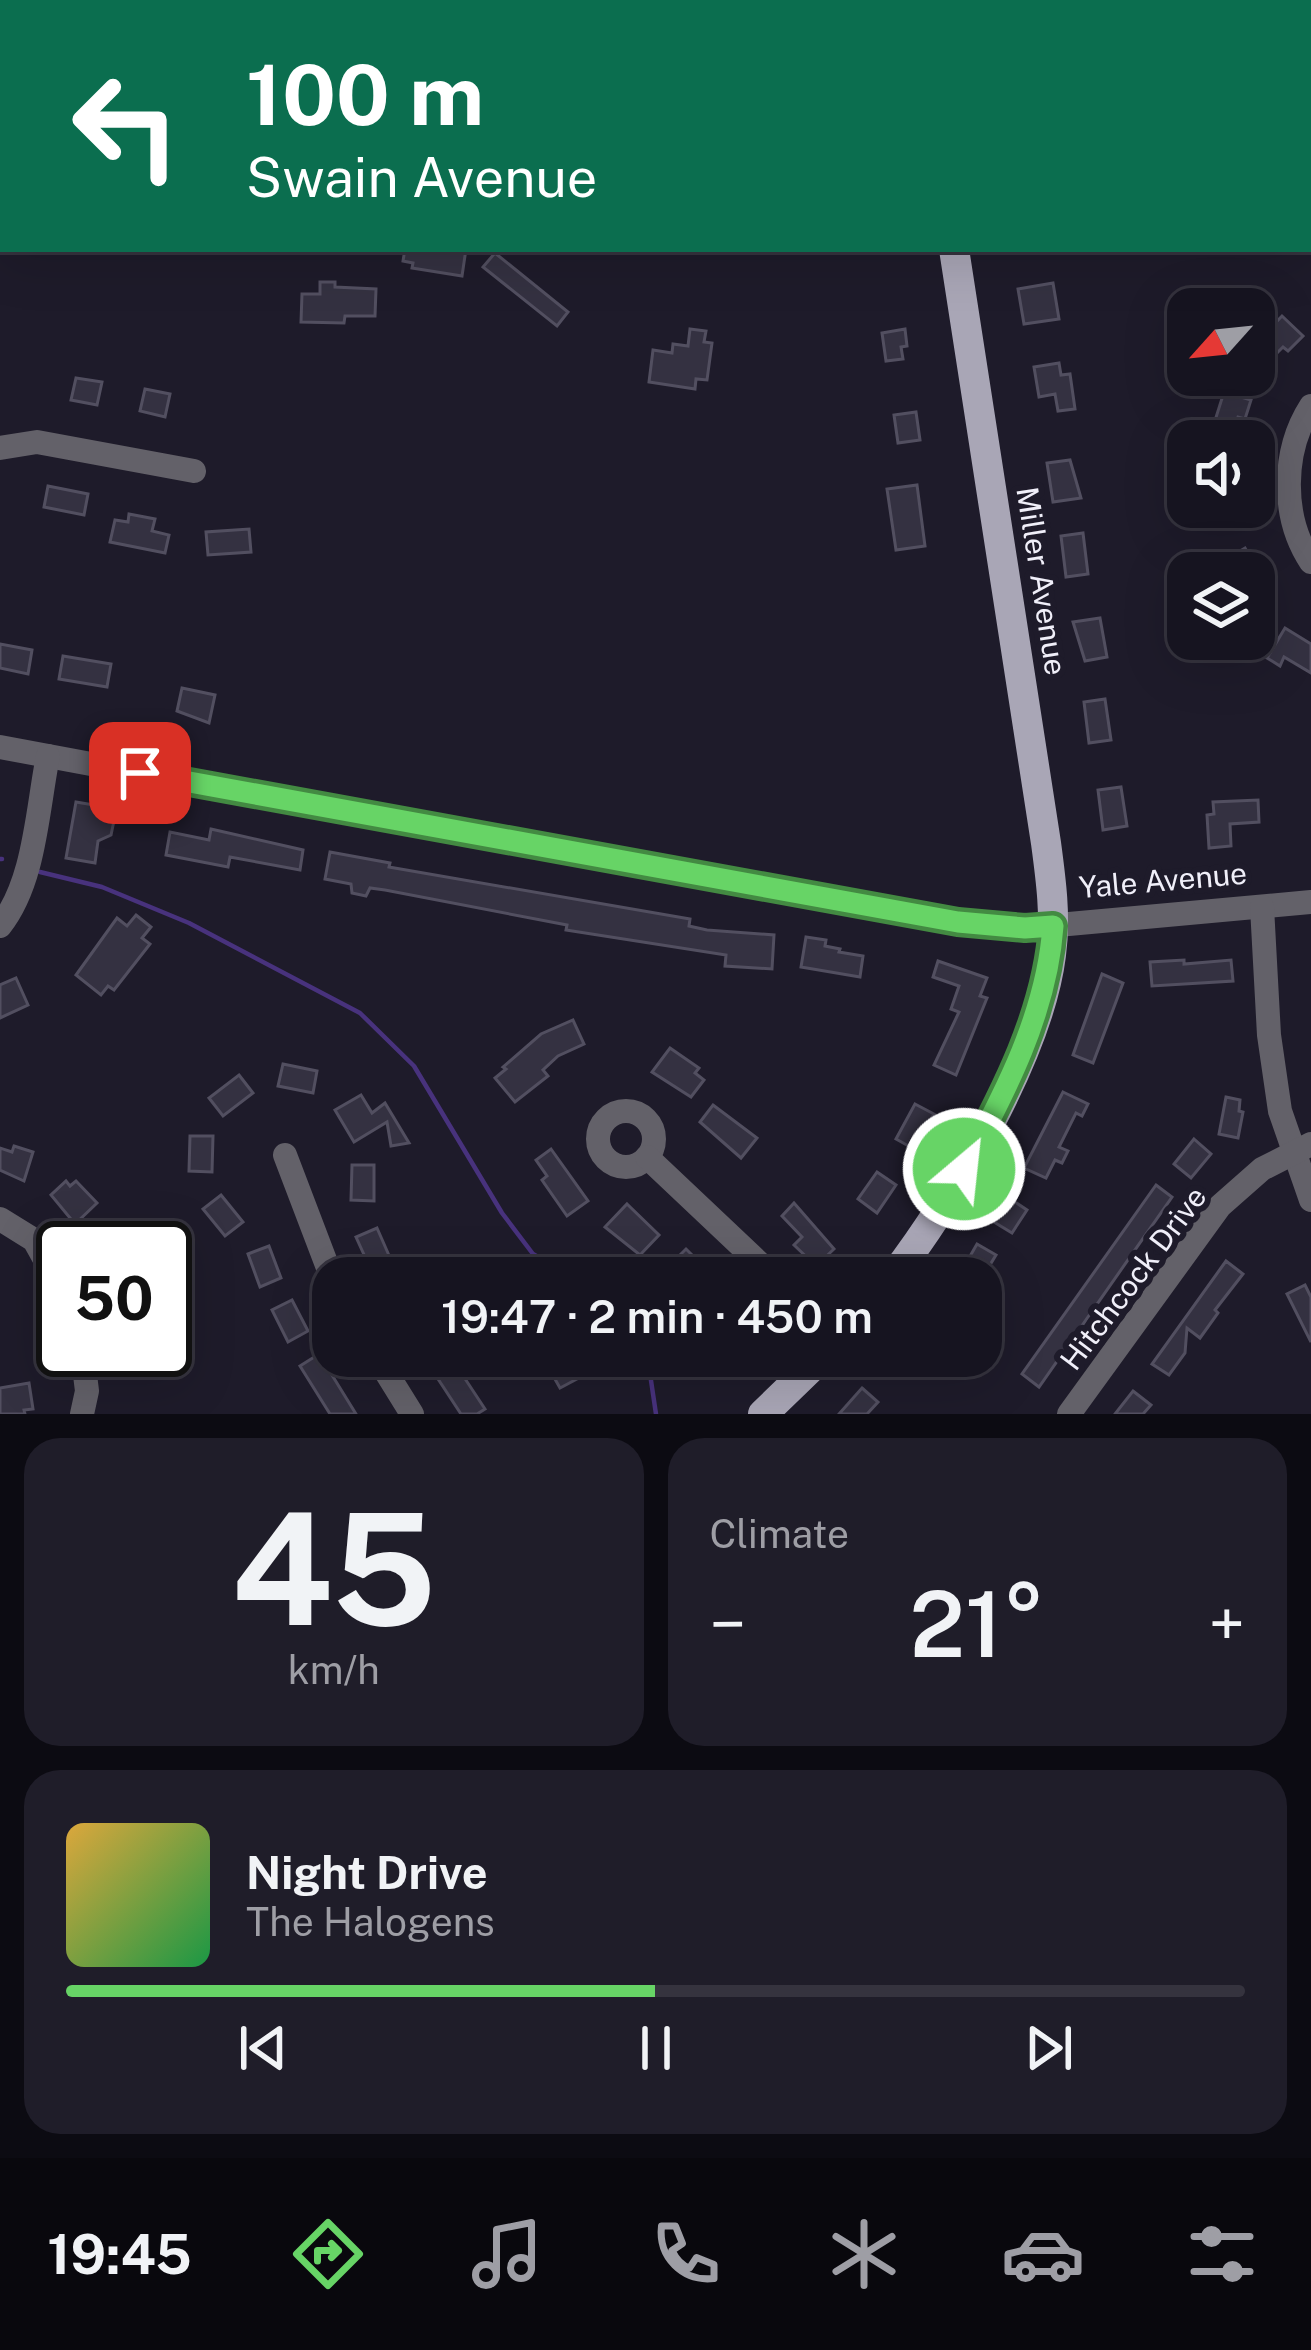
<!DOCTYPE html>
<html lang="en">
<head>
<meta charset="utf-8">
<style>
  :root { --surface:#161420; --page:#1f1d29; --text:#f1f3f6; --muted:#9e9ea5; --line:#35333e; --accent:#67d466 }
  body { margin:0; font-family:"Public Sans",sans-serif; background:var(--page); color:var(--text); height:100vh; display:flex; flex-direction:column; font-size:45px; white-space:nowrap }
  * { box-sizing:border-box; margin:0 }
  p { font-size:39px; color:var(--muted) }
  .icon { flex:none; width:66px; height:66px; fill:none; stroke:currentColor; stroke-width:2; stroke-linecap:round; stroke-linejoin:round }
  .map { position:relative; height:1414px; overflow:hidden }
  .sheet { display:flex; flex-direction:column; gap:24px; padding:24px; background:#0c0b12; flex:1 }
  .sheet>* { flex:none }
  .guide { position:absolute; left:0px; top:0px; width:1311px; height:252px; box-shadow:0 12px 48px #0002,0 0 0 3px var(--line); background:#0b6e4f; color:#fff; overflow:hidden }
  .needle { width:78px; rotate:243deg }
  .controls { position:absolute; left:1167px; top:288px; display:grid; gap:24px }
  .controls a { display:grid; place-items:center; width:108px; height:108px; border-radius:24px; background:var(--surface); box-shadow:0 12px 48px #0002,0 0 0 3px var(--line); font-size:60px }
  .speed { position:absolute; left:36px; top:1221px; display:flex; gap:24px; font-size:60px; font-weight:700; text-align:center }
  .speed>* { display:grid; place-content:center; width:156px; height:156px; border-radius:50%; background:var(--surface); box-shadow:0 12px 48px #0002,0 0 0 3px var(--line); line-height:1 }
  .speed .limit { border:6px solid #111; border-radius:18px; background:#fff; color:#111 }
  .pin { position:absolute; display:grid; place-items:center; width:102px; height:102px; color:#fff; margin:-51px; border-radius:24px; box-shadow:0 6px 18px #0006 }
  .me { position:absolute; width:132px; margin:-66px; rotate:28deg; stroke-linejoin:round; filter:drop-shadow(0 0 9px #0008) }
  .turn { display:flex; align-items:center; gap:42px; height:252px; padding:0 48px; font-size:54px }
  .turn .icon { width:156px; height:156px; stroke-width:2.5 }
  .turn b { display:block; font-size:84px; line-height:102px }
  .big { font-size:90px; font-weight:600; line-height:1.1 }
  .sheet .card { flex:1; display:flex; flex-direction:column; justify-content:center; gap:18px; min-width:0; padding:0 42px; border-radius:36px; background:var(--page) }
  .sheet .dial { align-items:center; gap:0 }
  .dial b { font-size:156px; line-height:1 }
  .song { display:flex; align-items:center; gap:36px }
  .cover { width:144px; height:144px; border-radius:18px; background:linear-gradient(135deg,hsl(40 70% 55%),hsl(140 70% 35%)) }
  .played { height:12px; border-radius:6px; background:linear-gradient(90deg,var(--accent) 50%,var(--line) 50%) }
  .keys { display:flex; justify-content:space-around; direction:ltr }
  .heat { display:flex; justify-content:space-between; align-items:center; font-size:66px; direction:ltr }
  .sheet .tiles { flex:1; display:grid; gap:24px; grid-template-columns:1fr 1fr }
  .card:last-child { grid-column:span 2 }
  .trip { position:absolute; left:312px; top:1257px; width:690px; height:120px; border-radius:36px; background:var(--surface); box-shadow:0 12px 48px #0002,0 0 0 3px var(--line); font-weight:600; line-height:120px; text-align:center }
  .dock { display:flex; height:192px; justify-content:space-around; align-items:center; background:#09080d; color:var(--muted) }
  .dock .icon { width:84px; height:84px }
  .dock .current { color:var(--accent) }
  .dock b { font-size:54px; color:var(--text) }
  .map>svg:first-child { display:block }
  .lines { fill:none; stroke-linecap:round; stroke-linejoin:round }
  .stream { stroke:#48327d; stroke-width:4.5 }
  .building { fill:#343141; stroke:#524f60; stroke-width:3 }
  .minor { stroke:#636169; stroke-width:24 }
  .major { stroke:#a9a6b6; stroke-width:30 }
  .route-casing { stroke:#438a42; stroke-width:30 }
  .route { stroke:#67d466; stroke-width:21 }
  .labels { text-anchor:middle; dominant-baseline:central; stroke-width:12; stroke-linejoin:round; paint-order:stroke }
  .street-label { font-size:30px; fill:#f0eff9; stroke:#1e1b2a }
</style>
</head>
<body>
<div class="map">
<svg width="1311" height="1414" viewBox="0 0 1311 1414">
  <rect width="100%" height="100%" fill="#1e1b2a"/>
  <g class="lines">
    <g class="stream">
      <path d="M0,859H2"/>
      <path d="M40,872L102,887L189,923L360,1013L414,1066L502,1213L533,1254L573,1278"/>
      <path d="M641,1356L649,1367L656,1414"/>
    </g>
  </g>
  <g class="building">
    <path d="M405,249H466L462,276L412,268L413,263L403,261Z"/>
    <path d="M495,253L568,312L557,326L483,267Z"/>
    <path d="M320,282H335V287L376,289L375,316H345L344,323L301,322L302,294H320Z"/>
    <path d="M1053,283L1059,319L1024,324L1018,289Z"/>
    <path d="M1282,316L1303,336L1288,351L1283,347L1268,362L1254,345Z"/>
    <path d="M690,329L706,331L704,342L712,343L707,380L696,379L695,389L649,382L653,350L672,353L673,344L688,346Z"/>
    <path d="M905,329L907,346L901,347L903,359L886,361L882,333Z"/>
    <path d="M1059,363L1061,375L1070,374L1075,409L1058,411L1055,394L1039,397L1034,367Z"/>
    <path d="M76,378L102,382L97,405L71,400Z"/>
    <path d="M145,389L170,394L165,417L140,411Z"/>
    <path d="M1224,392L1251,400L1245,419L1238,417L1232,436L1212,430Z"/>
    <path d="M916,412L920,440L898,443L894,415Z"/>
    <path d="M1070,460L1081,498L1053,502L1047,463Z"/>
    <path d="M917,485L925,546L896,550L887,489Z"/>
    <path d="M48,486L88,494L84,515L44,507Z"/>
    <path d="M129,514L155,519L152,531L169,535L165,553L110,542L115,520L128,522Z"/>
    <path d="M249,529L251,552L208,555L206,532Z"/>
    <path d="M1083,533L1088,574L1066,577L1061,536Z"/>
    <path d="M1245,548L1259,573H1203Z"/>
    <path d="M1100,618L1107,657L1085,661L1073,622Z"/>
    <path d="M1285,628L1311,644V673L1284,657L1280,666L1267,658Z"/>
    <path d="M0,644L32,650L28,674L0,668Z"/>
    <path d="M63,656L111,664L107,687L59,679Z"/>
    <path d="M182,688L215,695L209,723L177,711Z"/>
    <path d="M1105,699L1111,740L1089,743L1084,702Z"/>
    <path d="M1121,787L1127,826L1103,830L1098,790Z"/>
    <path d="M1258,800L1259,822L1230,824L1231,846L1209,848L1207,815L1214,814L1213,802Z"/>
    <path d="M76,802L100,806L99,813L115,816L111,835L98,841L95,863L66,858Z"/>
    <path d="M211,829L303,850L300,870L230,857L228,867L166,855L170,832L209,840Z"/>
    <path d="M330,852L390,863L389,867L690,919L689,926L707,930L774,935L772,969L725,966L726,955L566,930L567,925L385,890L370,888L366,896L352,893L351,884L325,879Z"/>
    <path d="M136,915L151,927L142,938L150,944L114,990L108,986L101,995L76,975L117,918L127,926Z"/>
    <path d="M806,937L826,940L825,946L840,949L839,952L863,956L860,977L801,967Z"/>
    <path d="M1184,960V964L1231,960L1233,981L1152,986L1150,962Z"/>
    <path d="M938,961L987,978L980,996L987,998L956,1075L934,1065L959,1012L951,1009L959,986L933,977Z"/>
    <path d="M1102,974L1123,983L1093,1063L1073,1055Z"/>
    <path d="M16,978L28,1005L0,1018V985Z"/>
    <path d="M573,1020L584,1044L558,1056L543,1070L548,1076L515,1102L495,1078L506,1069L503,1067L541,1034Z"/>
    <path d="M670,1048L699,1068L695,1073L704,1080L691,1097L652,1072Z"/>
    <path d="M283,1064L317,1071L313,1093L278,1086Z"/>
    <path d="M239,1075L253,1093L223,1116L209,1098Z"/>
    <path d="M1063,1092L1088,1104L1082,1116L1076,1113L1059,1147L1068,1151L1062,1163L1055,1160L1046,1178L1024,1168Z"/>
    <path d="M361,1095L372,1113L385,1103L409,1143L391,1146L387,1122L354,1142L335,1110Z"/>
    <path d="M1226,1097L1240,1100L1239,1111L1243,1112L1238,1138L1219,1134Z"/>
    <path d="M915,1104L934,1114L914,1149L896,1139Z"/>
    <path d="M713,1105L757,1138L741,1158L700,1122Z"/>
    <path d="M190,1136H213L212,1172L189,1171Z"/>
    <path d="M1194,1139L1211,1154L1191,1178L1174,1164Z"/>
    <path d="M14,1146L33,1152L24,1181L0,1170V1148L12,1152Z"/>
    <path d="M551,1149L588,1201L567,1216L542,1180L547,1176L536,1160Z"/>
    <path d="M352,1165H374V1201L351,1200Z"/>
    <path d="M877,1172L896,1185L877,1213L858,1199Z"/>
    <path d="M66,1181L70,1186L76,1181L97,1203L75,1224L51,1195Z"/>
    <path d="M1156,1185L1172,1197L1039,1387L1022,1374Z"/>
    <path d="M221,1195L243,1222L225,1236L203,1209Z"/>
    <path d="M1009,1198L1027,1210L1012,1233L994,1222Z"/>
    <path d="M794,1203L834,1249L816,1266L794,1245L802,1237L782,1216Z"/>
    <path d="M627,1204L659,1235L640,1255L605,1227Z"/>
    <path d="M377,1228L391,1260L371,1270L356,1237Z"/>
    <path d="M977,1244L996,1255L982,1278H971L961,1272Z"/>
    <path d="M269,1246L281,1278L260,1287L248,1254Z"/>
    <path d="M686,1249L705,1268L702,1271L709,1278H687L672,1263Z"/>
    <path d="M1226,1261L1243,1274L1215,1310L1218,1313L1200,1338L1187,1328L1185,1353L1169,1375L1152,1364Z"/>
    <path d="M1305,1285L1311,1297V1342L1287,1294Z"/>
    <path d="M292,1300L308,1331L288,1342L272,1310Z"/>
    <path d="M319,1354L356,1414H330L300,1366Z"/>
    <path d="M423,1356H457L452,1359L485,1409L477,1414H461Z"/>
    <path d="M557,1356H584L592,1371L560,1388L551,1372L562,1366Z"/>
    <path d="M29,1383L33,1409L24,1410L25,1414H0V1388Z"/>
    <path d="M862,1388L878,1402L867,1414H839Z"/>
    <path d="M1133,1391L1151,1405L1143,1414H1115Z"/>
  </g>
  <g class="lines">
    <g class="minor">
      <path d="M1308,75H1311"/>
      <path d="M1311,406C1282,451 1281,517 1311,562"/>
      <path d="M0,448L37,442L194,471"/>
      <path d="M0,747L551,850L994,926L1025,928L1311,902"/>
      <path d="M1262,907L1269,1035L1280,1111L1311,1200"/>
      <path d="M0,926C35,882 37,811 48,756"/>
      <circle cx="626" cy="1139" r="28"/>
      <path d="M285,1155L333,1281"/>
      <path d="M647,1157L775,1278"/>
      <path d="M0,1219L34,1240L63,1292"/>
      <path d="M376,1356L412,1414"/>
      <path d="M82,1414L87,1391L82,1350"/>
      <path d="M1069,1414L1220,1206L1262,1169L1311,1144"/>
    </g>
    <g class="major">
      <path d="M920,0V3"/>
      <path d="M892,1278C952,1200 1039,1053 1051,955C1056,917 1051,880 1046,843L954,249"/>
      <path d="M763,1414L823,1356"/>
    </g>
  </g>
  <g class="lines">
    <g class="route-casing">
      <path id="route" d="M140,773L958,922L1025,928L1053,926C1047,1013 1005,1093 964,1169"/>
    </g>
    <use href="#route" class="route"/>
  </g>
  <g class="labels">
    <g class="street-label">
      <text transform="translate(1042 581) rotate(81)">Miller Avenue</text>
      <text transform="translate(1163 880) rotate(-5)">Yale Avenue</text>
      <text transform="translate(1133 1278) rotate(-53)">Hitchcock Drive</text>
    </g>
  </g>
</svg>
<div class="controls">
<a><svg class="needle" viewBox="-14 -14 28 28"><path d="M0-13l5 13h-10z" fill="#e53935"/><path d="M0 13l5-13h-10z" fill="#9e9ea5"/></svg></a>
<a><svg class="icon" aria-label="sound" viewBox="0 0 24 24"><path d="M4 9h4l5-4v14l-5-4H4zM17 9q2 3 0 6"/></svg></a>
<a><svg class="icon" aria-label="layers" viewBox="0 0 24 24"><path d="M12 4l9 5-9 5-9-5zM3 14l9 5 9-5"/></svg></a>
</div>
<div class="speed"><div class="limit">50</div></div>
<div class="pin" style="left:140px;top:773px;background:#d93025"><svg class="icon" aria-label="arrive" viewBox="0 0 24 24"><path d="M6 21V4h12l-3 4 3 4H6"/></svg></div>
<svg class="me" style="left:964px;top:1169px" viewBox="-20 -20 40 40"><circle r="17" fill="#67d466" stroke="#fff" stroke-width="3"/><path d="M0-11L8 9 0 5-8 9z" fill="#fff"/></svg>
<div class="trip">19:47 · 2 min · 450 m</div>
<div class="guide">
<div class="turn"><svg class="icon" aria-label="left" viewBox="0 0 24 24"><path d="M17 20v-9H6M10 6l-5 5 5 5"/></svg><div><b>100 m</b>Swain Avenue</div></div>
</div>
</div>
<section class="sheet">
<div class="tiles">
<div class="card dial"><b>45</b><p>km/h</p></div>
<div class="card"><p>Climate</p>
<div class="heat"><a>−</a><b class="big">21°</b><a>+</a></div>
</div>
<div class="card">
<div class="song"><i class="cover"></i><div><b>Night Drive</b><p>The Halogens</p></div></div>
<div class="played"></div>
<div class="keys"><svg class="icon" aria-label="previous" viewBox="0 0 24 24"><path d="M18 5L8 12l10 7zM5 5v14"/></svg><svg class="icon" aria-label="pause" viewBox="0 0 24 24"><path d="M8 5v14M16 5v14"/></svg><svg class="icon" aria-label="next" viewBox="0 0 24 24"><path d="M6 5l10 7-10 7zM19 5v14"/></svg></div>
</div>
</div>
</section>
<nav class="dock">
<b>19:45</b>
<svg class="icon current" aria-label="directions" viewBox="0 0 24 24"><path d="M12 3l9 9-9 9-9-9zM9 14v-3h6M13 9l2 2-2 2"/></svg>
<svg class="icon" aria-label="music" viewBox="0 0 24 24"><path d="M9 18V5l10-2v13"/><circle cx="6" cy="18" r="3"/><circle cx="16" cy="16" r="3"/></svg>
<svg class="icon" aria-label="phone" viewBox="0 0 24 24"><path d="M5 4h4l2 5-3 2q2 4 5 5l2-3 5 2v4C11 20 4 13 5 4z"/></svg>
<svg class="icon" aria-label="climate" viewBox="0 0 24 24"><path d="M12 3v18M4 7l16 10M4 17L20 7"/></svg>
<svg class="icon" aria-label="car" viewBox="0 0 24 24"><path d="M5 17H2v-5l4-1 3-4h7l3 4 3 1v5h-3M9 17h6M6 11h13"/><circle cx="7" cy="17" r="2"/><circle cx="17" cy="17" r="2"/></svg>
<svg class="icon" aria-label="filters" viewBox="0 0 24 24"><path d="M4 7h16M4 17h16"/><circle cx="9" cy="7" r="2"/><circle cx="15" cy="17" r="2"/></svg>
</nav>
</body>
</html>
